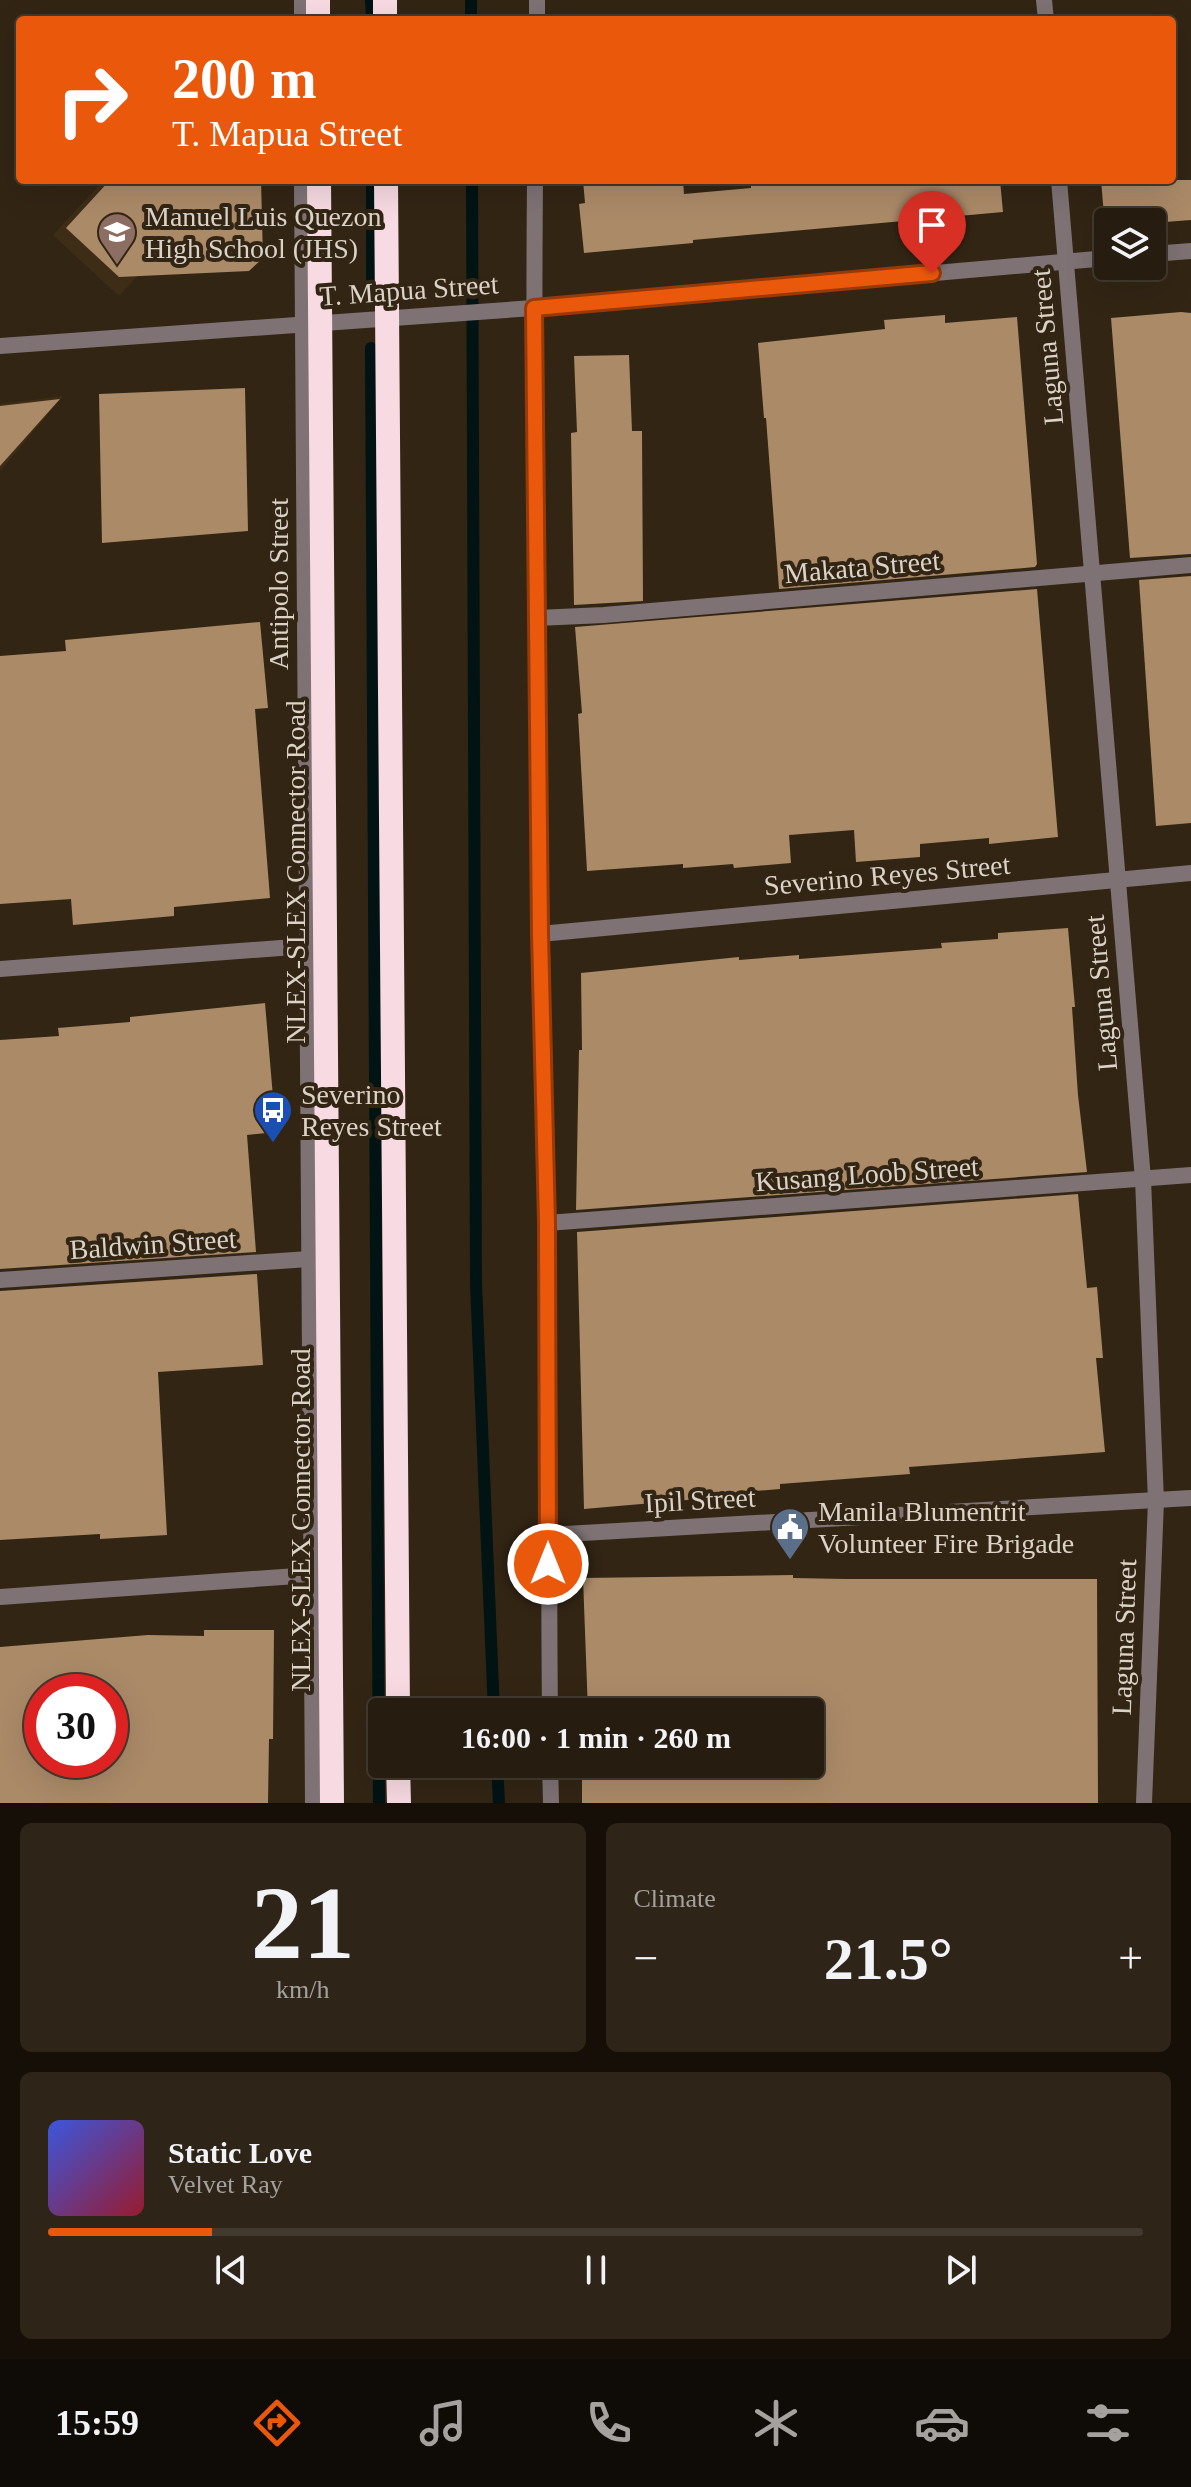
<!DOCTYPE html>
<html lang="en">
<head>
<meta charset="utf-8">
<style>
  :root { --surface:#261c0f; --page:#2e2518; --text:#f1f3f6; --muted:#a4a19e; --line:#423a2f; --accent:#ea580c }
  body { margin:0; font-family:"Times New Roman",serif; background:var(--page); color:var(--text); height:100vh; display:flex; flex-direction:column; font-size:30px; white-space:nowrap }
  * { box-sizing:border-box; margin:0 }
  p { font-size:26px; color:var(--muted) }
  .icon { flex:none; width:44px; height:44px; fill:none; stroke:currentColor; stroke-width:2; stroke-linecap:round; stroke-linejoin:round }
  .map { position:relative; height:1803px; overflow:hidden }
  .drawer { display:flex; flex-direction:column; gap:20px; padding:20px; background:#150f08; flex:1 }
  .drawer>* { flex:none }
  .hud { position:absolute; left:16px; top:16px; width:1160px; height:168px; border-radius:8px; box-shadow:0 8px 32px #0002,0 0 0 2px var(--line); background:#ea580c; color:#fff; overflow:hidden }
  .fabs { position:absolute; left:1094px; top:208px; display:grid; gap:16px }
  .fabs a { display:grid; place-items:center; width:72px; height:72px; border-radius:8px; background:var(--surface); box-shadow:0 8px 32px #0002,0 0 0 2px var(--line); font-size:40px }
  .speed { position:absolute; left:24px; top:1674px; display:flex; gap:16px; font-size:40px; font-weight:700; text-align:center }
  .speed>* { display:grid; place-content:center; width:104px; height:104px; border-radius:50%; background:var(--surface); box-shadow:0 8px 32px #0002,0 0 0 2px var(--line); line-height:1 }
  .speed .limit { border:12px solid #d22; background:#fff; color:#111 }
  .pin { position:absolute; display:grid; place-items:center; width:68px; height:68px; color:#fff; margin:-82px -34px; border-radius:50% 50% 50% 0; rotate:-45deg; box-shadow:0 0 8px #0007 }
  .pin .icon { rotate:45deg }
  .me { position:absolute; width:88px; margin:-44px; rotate:0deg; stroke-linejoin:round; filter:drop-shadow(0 0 6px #0008) }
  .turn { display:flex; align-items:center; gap:28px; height:168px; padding:0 24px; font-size:36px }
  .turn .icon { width:104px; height:104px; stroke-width:2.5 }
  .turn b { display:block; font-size:56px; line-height:68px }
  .big { font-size:60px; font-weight:700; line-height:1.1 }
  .drawer .card { flex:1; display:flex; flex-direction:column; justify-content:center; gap:12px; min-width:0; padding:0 28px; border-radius:12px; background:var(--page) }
  .drawer .dial { align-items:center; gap:0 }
  .dial b { font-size:104px; line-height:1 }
  .song { display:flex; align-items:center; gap:24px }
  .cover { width:96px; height:96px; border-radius:12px; background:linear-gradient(135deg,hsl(230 70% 55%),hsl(350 70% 35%)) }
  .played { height:8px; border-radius:4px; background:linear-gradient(90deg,var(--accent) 15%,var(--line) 15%) }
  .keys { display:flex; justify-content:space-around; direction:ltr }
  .heat { display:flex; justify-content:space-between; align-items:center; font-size:44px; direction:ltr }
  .drawer .tiles { flex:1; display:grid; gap:20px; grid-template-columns:1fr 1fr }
  .card:last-child { grid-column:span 2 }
  .trip { position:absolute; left:368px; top:1698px; width:456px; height:80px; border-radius:8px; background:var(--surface); box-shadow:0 8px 32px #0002,0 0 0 2px var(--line); font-weight:700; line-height:80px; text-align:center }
  .menu { display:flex; height:128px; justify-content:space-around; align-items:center; background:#0f0b06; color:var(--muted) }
  .menu .icon { width:56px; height:56px }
  .menu .current { color:var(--accent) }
  .menu b { font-size:36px; color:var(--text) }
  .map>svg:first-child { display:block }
  .built { fill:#3e2d16 }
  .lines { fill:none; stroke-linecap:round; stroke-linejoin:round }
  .stream { stroke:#021313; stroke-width:12 }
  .building { fill:#ab8a68; fill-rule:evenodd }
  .service { stroke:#7e7275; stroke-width:16 }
  .pedestrian { stroke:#7e7275; stroke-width:16 }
  .minor { stroke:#7e7275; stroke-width:16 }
  .tertiary { stroke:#7e7275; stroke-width:16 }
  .motorway { stroke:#f7dae2; stroke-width:24 }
  .route-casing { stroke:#983908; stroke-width:20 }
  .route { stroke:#ea580c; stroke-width:14 }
  .labels { text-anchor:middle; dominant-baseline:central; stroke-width:8; stroke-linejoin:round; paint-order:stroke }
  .poi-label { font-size:28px; fill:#dbd3c8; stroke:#322514; text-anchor:start }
  .street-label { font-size:28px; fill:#dbd3c8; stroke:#322514 }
</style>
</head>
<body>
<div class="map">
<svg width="1191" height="1803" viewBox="0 0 1191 1803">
  <rect width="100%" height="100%" fill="#322514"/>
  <g class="built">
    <path d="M104,180H226L119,296L53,235Z"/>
    <path d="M63,396L0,471V404Z"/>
  </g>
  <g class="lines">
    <g class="stream">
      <path d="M371,0L372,20"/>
      <path d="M471,0V20"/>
      <path d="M472,180L476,1284L494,1712"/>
      <path d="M372,293V180"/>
      <path d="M371,348L379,1803"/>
      <path d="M497,1764L499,1803"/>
    </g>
  </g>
  <g class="building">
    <path d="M110,180H261L263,258L249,271L119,277L66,228Z"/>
    <path d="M583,180H683L684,194L751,188V180H1000L1003,212L693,240V243L584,253L579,204L585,203Z"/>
    <path d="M1101,180H1191V220L1152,223L1108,222V227H1105Z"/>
    <path d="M1181,312L1191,313V554L1130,558L1111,318Z"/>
    <path d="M945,315V323L1017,317L1037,564L1035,567L779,589L766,418H764L758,343L885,329L884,320Z"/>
    <path d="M629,355L632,431H642L643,601L574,605L571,433L577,432L574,356Z"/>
    <path d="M245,388L248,531L102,543L99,394Z"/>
    <path d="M60,399L0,466V406Z"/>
    <path d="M1191,576V823L1156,826L1139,580Z"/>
    <path d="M1037,589L1058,837L989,844V838L920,844V857L856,862L854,830L789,835L791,863L734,868L733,864L683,868V864L587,871L578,714L582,713L575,627Z"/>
    <path d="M260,622L268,708L255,709L270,898L174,907V916L73,925L71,899L0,904V656L66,651L65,640Z"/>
    <path d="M1068,928L1075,1007H1072L1078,1095L1087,1172L576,1210L579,1050H582L581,973L739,957V960L799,955V959L942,948L941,943L998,939V933Z"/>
    <path d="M265,1003L276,1132L247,1135L256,1252L0,1269V1040L59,1036L58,1028L130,1022V1017Z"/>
    <path d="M1078,1194L1087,1288L1097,1287L1103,1358H1096L1105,1452L909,1467L910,1474L780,1484V1489L710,1495V1498L584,1509L577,1232Z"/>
    <path d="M257,1274L263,1365L158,1372L167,1535L100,1539V1534L0,1540V1291Z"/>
    <path d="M793,1575V1578L846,1579H1097L1098,1803H582V1764H810V1712H588L583,1578Z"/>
    <path d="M204,1630H274L273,1739H269L268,1803H0V1647L148,1635L204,1636ZM42,1692H110V1760H42Z"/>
  </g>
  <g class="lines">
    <g class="service">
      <path d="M537,618L604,615L1191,565"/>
      <path d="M547,1223L1191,1175"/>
    </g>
    <path class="pedestrian" d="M0,1280L309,1259"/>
    <g class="minor">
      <path d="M1044,0L1046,20"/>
      <path d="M537,20V0"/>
      <path d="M535,180C532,526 541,873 547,1219C551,1383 548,1548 550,1712"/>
      <path d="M1059,180L1143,1179L1156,1501L1144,1803"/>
      <path d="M540,934L1191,873"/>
      <path d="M0,969L307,946"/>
      <path d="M548,1535L1191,1498"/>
      <path d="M0,1597L311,1575"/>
      <path d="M550,1764L551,1803"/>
    </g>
    <g class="tertiary">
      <path d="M302,20V0"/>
      <path d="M302,180L313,1803"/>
      <path d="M1152,254L1191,251"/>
      <path d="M0,346L534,308L1108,258"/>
    </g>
    <g class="motorway">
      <path d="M318,0V20"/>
      <path d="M385,0V20"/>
      <path d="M319,180L332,1803"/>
      <path d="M386,180L398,1712"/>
      <path d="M398,1764L399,1803"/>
    </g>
  </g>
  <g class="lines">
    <g class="route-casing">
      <path id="route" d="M548,1564L547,1223L540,934L534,308L932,273"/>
    </g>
    <use href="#route" class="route"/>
  </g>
  <defs>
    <g id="school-pin" transform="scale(2)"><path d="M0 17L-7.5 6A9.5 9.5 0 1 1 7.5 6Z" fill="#8d6e63" stroke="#322514"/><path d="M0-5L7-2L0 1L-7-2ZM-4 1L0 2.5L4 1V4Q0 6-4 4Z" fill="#fff"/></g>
    <g id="bus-pin" transform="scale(2)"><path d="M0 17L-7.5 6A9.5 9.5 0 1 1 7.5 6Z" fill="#1a4fb4" stroke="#322514"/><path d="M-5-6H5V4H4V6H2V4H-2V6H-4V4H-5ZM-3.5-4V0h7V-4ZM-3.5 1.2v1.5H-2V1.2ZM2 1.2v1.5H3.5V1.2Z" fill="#fff"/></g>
    <g id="civic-pin" transform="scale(2)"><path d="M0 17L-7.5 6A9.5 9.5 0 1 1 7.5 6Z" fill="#5c6f8a" stroke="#322514"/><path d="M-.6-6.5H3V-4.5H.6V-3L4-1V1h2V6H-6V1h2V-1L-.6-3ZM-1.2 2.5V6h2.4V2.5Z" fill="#fff"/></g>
  </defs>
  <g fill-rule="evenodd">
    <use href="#school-pin" x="117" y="232"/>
    <use href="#bus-pin" x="273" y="1110"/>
    <use href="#civic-pin" x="790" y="1527"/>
  </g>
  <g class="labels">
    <g class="poi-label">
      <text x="145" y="216">Manuel Luis Quezon<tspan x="145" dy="32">High School (JHS)</tspan></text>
      <text x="301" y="1094">Severino<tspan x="301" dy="32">Reyes Street</tspan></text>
      <text x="818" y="1511">Manila Blumentrit<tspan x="818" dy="32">Volunteer Fire Brigade</tspan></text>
    </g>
    <g class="street-label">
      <text transform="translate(409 290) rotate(-4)">T. Mapua Street</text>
      <text transform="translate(1047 347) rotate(-95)">Laguna Street</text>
      <text transform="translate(862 567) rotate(-5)">Makata Street</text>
      <text transform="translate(278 584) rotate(-90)">Antipolo Street</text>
      <text transform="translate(295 872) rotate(-90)">NLEX-SLEX Connector Road</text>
      <text transform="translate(887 875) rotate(-5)">Severino Reyes Street</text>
      <text transform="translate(1101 993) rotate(-95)">Laguna Street</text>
      <text transform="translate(867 1174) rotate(-4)">Kusang Loob Street</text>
      <text transform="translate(153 1244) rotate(-4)">Baldwin Street</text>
      <text transform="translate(700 1500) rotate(-3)">Ipil Street</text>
      <text transform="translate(300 1520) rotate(-90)">NLEX-SLEX Connector Road</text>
      <text transform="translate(1124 1637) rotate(-88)">Laguna Street</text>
    </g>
  </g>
</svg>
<div class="fabs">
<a><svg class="icon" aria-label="layers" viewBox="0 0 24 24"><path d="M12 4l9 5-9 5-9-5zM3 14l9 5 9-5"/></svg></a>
</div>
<div class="speed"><div class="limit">30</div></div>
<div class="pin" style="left:932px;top:273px;background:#d93025"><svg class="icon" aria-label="arrive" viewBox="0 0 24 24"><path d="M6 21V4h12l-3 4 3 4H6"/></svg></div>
<svg class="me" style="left:548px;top:1564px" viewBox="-20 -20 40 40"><circle r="17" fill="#ea580c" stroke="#fff" stroke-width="3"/><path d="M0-11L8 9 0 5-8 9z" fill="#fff"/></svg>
<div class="trip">16:00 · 1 min · 260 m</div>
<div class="hud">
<div class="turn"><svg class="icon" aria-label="right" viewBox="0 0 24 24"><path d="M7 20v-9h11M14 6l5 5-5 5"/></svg><div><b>200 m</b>T. Mapua Street</div></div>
</div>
</div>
<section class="drawer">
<div class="tiles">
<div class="card dial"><b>21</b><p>km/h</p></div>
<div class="card"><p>Climate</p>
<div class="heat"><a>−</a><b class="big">21.5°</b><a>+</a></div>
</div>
<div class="card">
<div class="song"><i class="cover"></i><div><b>Static Love</b><p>Velvet Ray</p></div></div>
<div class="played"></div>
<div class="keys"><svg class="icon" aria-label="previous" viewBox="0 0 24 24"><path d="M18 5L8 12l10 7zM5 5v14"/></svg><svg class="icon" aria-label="pause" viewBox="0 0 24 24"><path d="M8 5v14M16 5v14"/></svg><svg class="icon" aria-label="next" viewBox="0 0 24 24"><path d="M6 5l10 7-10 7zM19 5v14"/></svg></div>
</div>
</div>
</section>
<nav class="menu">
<b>15:59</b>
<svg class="icon current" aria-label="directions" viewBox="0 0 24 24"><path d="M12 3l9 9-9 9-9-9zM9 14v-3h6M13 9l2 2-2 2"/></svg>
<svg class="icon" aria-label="music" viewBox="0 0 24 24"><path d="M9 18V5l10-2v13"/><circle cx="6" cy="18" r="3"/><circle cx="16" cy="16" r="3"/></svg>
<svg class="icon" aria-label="phone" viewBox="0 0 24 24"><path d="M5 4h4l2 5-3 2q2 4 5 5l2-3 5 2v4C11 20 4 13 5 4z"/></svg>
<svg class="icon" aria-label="climate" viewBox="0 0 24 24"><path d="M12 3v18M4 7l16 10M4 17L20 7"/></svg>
<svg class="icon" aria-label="car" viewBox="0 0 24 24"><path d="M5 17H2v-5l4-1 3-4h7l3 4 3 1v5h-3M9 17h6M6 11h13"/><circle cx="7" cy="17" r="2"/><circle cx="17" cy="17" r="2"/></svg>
<svg class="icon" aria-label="filters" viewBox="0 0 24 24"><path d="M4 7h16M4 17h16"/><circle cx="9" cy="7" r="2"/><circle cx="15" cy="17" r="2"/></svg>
</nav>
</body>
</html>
